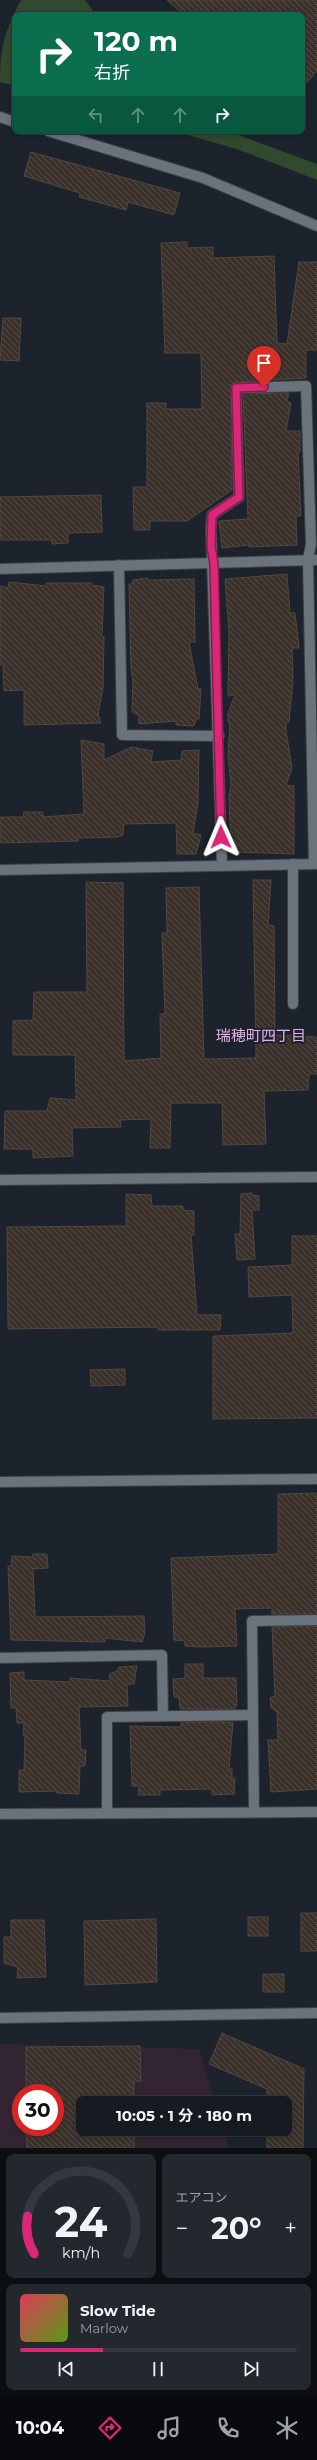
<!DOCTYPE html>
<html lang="ja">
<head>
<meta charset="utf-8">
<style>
  :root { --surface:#161a21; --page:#23272e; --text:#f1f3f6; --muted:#9ea1a5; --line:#35383f; --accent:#db2777 }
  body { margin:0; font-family:Montserrat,"Noto Sans JP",sans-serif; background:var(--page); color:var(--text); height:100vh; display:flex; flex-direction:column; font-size:15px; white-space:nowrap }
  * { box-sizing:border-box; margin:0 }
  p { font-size:13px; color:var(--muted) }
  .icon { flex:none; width:22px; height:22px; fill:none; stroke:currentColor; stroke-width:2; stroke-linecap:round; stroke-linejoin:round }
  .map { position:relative; height:2148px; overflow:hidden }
  .drawer { display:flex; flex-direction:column; gap:6px; padding:6px; background:#0c0e12; flex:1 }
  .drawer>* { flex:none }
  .hud { position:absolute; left:12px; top:12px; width:293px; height:122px; border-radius:8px; box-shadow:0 2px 6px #0003,0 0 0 1px var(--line); background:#0b6e4f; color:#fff; overflow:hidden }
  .speed { position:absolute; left:12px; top:2084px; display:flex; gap:8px; font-size:20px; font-weight:700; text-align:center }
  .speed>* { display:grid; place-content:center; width:52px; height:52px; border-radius:50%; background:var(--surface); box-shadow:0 2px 6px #0003,0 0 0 1px var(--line); line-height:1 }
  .speed .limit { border:6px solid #d22; background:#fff; color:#111 }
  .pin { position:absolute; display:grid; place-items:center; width:34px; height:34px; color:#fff; margin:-41px -17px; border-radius:50% 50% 50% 0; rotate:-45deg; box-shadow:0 0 4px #0007 }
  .pin .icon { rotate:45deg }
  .me { position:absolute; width:44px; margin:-22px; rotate:359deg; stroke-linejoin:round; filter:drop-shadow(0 0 3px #0008) }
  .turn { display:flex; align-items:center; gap:14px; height:84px; padding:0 16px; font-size:18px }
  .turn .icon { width:52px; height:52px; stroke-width:2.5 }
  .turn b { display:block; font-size:28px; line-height:34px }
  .lanes { display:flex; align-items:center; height:38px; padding:0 16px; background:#0003; justify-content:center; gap:20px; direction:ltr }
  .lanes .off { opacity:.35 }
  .big { font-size:30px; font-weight:700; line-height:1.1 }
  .drawer .card { flex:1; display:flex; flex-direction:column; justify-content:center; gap:6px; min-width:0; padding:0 14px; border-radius:8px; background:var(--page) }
  .drawer .dial { align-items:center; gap:0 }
  .dial svg { height:104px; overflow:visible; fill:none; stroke:var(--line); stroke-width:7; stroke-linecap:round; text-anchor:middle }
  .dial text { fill:var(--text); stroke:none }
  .song { display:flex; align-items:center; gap:12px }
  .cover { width:48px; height:48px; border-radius:6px; background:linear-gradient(135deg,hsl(350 70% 55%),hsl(90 70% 35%)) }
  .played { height:4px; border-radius:2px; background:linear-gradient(90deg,var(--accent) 30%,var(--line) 30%) }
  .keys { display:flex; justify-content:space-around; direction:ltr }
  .heat { display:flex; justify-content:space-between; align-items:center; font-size:22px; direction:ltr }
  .drawer .tiles { flex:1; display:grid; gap:6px; grid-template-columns:1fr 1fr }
  .card:last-child { grid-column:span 2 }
  .trip { position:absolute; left:76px; top:2096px; width:216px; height:40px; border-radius:8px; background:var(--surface); box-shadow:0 2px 6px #0003,0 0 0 1px var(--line); font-weight:700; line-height:40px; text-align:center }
  .dock { display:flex; height:64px; justify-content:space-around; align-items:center; background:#090a0d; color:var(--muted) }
  .dock .icon { width:28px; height:28px }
  .dock .on { color:var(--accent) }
  .dock b { font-size:18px; color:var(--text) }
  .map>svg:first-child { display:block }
  .commercial { fill:#332431; fill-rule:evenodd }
  .park { fill:#31492e }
  .building { fill:url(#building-back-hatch); stroke:#51473f }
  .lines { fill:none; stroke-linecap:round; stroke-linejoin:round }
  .minor-casing { stroke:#3c4148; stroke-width:12 }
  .minor { stroke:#6a727c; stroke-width:10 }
  .route-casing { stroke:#8e194d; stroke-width:10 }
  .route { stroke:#db2777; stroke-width:7 }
  .labels { text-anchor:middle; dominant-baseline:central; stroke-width:4; stroke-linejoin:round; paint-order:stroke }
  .neighbourhood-label { font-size:15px; fill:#e7afe9; stroke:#1d232c }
</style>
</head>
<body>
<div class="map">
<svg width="317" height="2148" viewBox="0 0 317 2148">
  <defs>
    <pattern id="building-back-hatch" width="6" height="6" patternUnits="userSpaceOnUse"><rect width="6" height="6" fill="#3b312a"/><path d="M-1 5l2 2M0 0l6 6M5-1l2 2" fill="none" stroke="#564e48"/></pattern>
  </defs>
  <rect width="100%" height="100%" fill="#1d232c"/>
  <path class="commercial" d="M0,2044L199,2049L215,2103H83V2129H223L229,2148H0ZM21,2093H55V2127H21Z"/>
  <g class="park">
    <path d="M21,0H85L96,15H15V86L0,82C0,48 5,30 21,0Z"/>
    <path d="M174,131H228L317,164V180L237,149Z"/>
  </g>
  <g class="building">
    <path d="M167,0H317V71L302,88V15H184Z"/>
    <path d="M31,152L180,193L174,215L128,202L126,210L79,197L80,193L24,176Z"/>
    <path d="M187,242V248L213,247V258L274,256L277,343L287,344L299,262H317V350H306V378L236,382L231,385L232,490L187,521H150V530H134L133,487H147V403H166V409H202L201,353H165L161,243Z"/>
    <path d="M3,318H21L19,361L0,360Z"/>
    <path d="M289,393L287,401L291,403L286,431H300V452H298L301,516H296L297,545L249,547V545L222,548L219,521L248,519L243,394Z"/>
    <path d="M101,495L102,532L68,533V543L52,544V540H0V497Z"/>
    <path d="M287,574L290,613H295L299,648H292L293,679L289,722H286V731L292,768L286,785L294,786V854L236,852L237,845L232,844L230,827L229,796L231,785L228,756L230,722H228V713L235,695L228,696L229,630L225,579Z"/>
    <path d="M147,578L148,580L194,579L195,642H189L198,689H201L199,719H196L194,726L176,725V721L139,724V715L132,712L133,681L131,669L129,584H132L133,580Z"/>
    <path d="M9,582L46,586V583H92V585L104,587L102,636L104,637L103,688L98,714L101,723L24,725V690L4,691L3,665H0V586L8,588Z"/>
    <path d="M81,740L104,744V760L131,747L153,751L151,762L181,760L182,751L199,750L198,803L193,833L201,835L196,854H177L176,823L124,824L123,835L118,837L78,838V841L0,843V817H23L24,812H43V817L84,814Z"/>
    <path d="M253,880H271L268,925L274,926L275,1035L317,1037V1074H309L308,1090L264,1091L266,1144L223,1145L222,1103H171L170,1148H150L151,1119L120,1120L121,1127L72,1128L73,1156L33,1158V1149H4L5,1111H47L50,1098L76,1100L75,1055H13V1021L33,1020L34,992H87L86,882L123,883L124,1061L161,1058L160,1014H165L162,933H167L166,888L199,887L204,1059L256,1058Z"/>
    <path d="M252,1193V1195L259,1196V1210H252L255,1259L237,1260L235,1234H240L241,1194Z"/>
    <path d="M126,1194L151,1195L152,1206H183V1210L194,1211V1235H191L197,1315H221L220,1330H158V1327L8,1329L7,1227L126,1226Z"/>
    <path d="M292,1236H317V1418L213,1419V1336L293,1333L292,1295L249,1297L248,1267L292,1265Z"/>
    <path d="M125,1369V1385L91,1386L90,1370Z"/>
    <path d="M317,1493V1614H272V1608L235,1609L237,1646L202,1647L185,1646V1641L174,1640L171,1558L278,1554V1494Z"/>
    <path d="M33,1554H47L48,1568L33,1569L35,1617L144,1616L145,1633L142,1642L105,1638V1642L11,1640L8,1566H11L12,1556L32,1557Z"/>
    <path d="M317,1626V1789L271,1792L268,1740H278L277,1712L271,1708L270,1698L275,1696L272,1627Z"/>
    <path d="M185,1664H203V1678H236L237,1705L234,1709H180L179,1698L174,1697L173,1679L185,1678Z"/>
    <path d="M137,1666L134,1684H127L128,1706L79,1707L81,1750H86L85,1766H80L79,1794L57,1793V1791L19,1792V1770H24L25,1735H23L24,1723H17L16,1708H11L10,1673L24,1672V1680L70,1682V1678L110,1681L109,1674L117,1671L119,1667Z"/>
    <path d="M181,1722H233L229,1769H232V1778H235L234,1794L212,1795V1789L160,1790V1795H138L139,1786H132L130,1726L181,1727Z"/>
    <rect x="301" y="1913" width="16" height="38"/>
    <rect x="248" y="1917" width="20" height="19"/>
    <path d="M156,1919L157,1982L85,1985L84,1921Z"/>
    <path d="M11,1920H44L46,1977L17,1978L18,1967L4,1963V1937H11Z"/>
    <rect x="263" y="1974" width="21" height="18"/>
    <path d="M222,2033L304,2069L303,2148H267V2129H285V2103H267V2089L209,2064Z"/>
    <path d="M140,2046L141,2081H134V2103H83V2129H134V2148H27L26,2127H55V2093H26V2047Z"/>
  </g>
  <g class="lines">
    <g class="minor-casing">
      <g id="minor">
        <path d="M0,117L15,122"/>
        <path d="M48,131L203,178L317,226"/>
        <path d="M119,565L122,735L219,736"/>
        <path d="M0,569L317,560"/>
        <path d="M293,864V1004"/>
        <path d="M222,866L211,529L212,515L239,497L236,388L306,386L311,544L308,560L314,864"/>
        <path d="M0,870L317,864"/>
        <path d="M0,1180L317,1177"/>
        <path d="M0,1482L317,1479"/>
        <path d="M0,1658L162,1655L163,1716"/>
        <path d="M107,1812V1717L252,1715"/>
        <path d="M254,1812L252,1621L317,1620"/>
        <path d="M0,1814L317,1812"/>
        <path d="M0,2018L317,2013"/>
      </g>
    </g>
    <use href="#minor" class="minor"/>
  </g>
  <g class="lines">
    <g class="route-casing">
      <path id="route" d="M221,837L214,564L211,546L212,515L239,497L236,388L264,387"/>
    </g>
    <use href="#route" class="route"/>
  </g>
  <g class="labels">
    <g class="neighbourhood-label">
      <text x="261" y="1035">瑞穂町四丁目</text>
    </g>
  </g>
</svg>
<div class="speed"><div class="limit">30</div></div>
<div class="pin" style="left:264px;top:387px;background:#d93025"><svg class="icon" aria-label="arrive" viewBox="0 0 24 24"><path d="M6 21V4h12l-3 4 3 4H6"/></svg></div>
<svg class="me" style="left:221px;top:837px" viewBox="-20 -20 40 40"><path d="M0-17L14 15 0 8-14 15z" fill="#db2777" stroke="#fff" stroke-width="4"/></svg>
<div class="trip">10:05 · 1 分 · 180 m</div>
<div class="hud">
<div class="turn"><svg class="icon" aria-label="right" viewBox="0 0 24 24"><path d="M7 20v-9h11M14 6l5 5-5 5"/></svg><div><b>120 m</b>右折</div></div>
<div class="lanes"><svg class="icon off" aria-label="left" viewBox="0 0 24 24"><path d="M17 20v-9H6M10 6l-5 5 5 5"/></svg><svg class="icon off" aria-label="ahead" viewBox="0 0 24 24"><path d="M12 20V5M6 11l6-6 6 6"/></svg><svg class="icon off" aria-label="ahead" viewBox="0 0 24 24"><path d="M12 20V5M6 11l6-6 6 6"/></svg><svg class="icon" aria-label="right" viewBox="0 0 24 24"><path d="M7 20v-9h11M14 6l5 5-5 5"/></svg></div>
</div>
</div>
<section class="drawer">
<div class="tiles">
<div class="card dial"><svg viewBox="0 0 100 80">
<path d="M14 69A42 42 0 1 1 86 69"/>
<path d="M14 69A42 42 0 0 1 9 40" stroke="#db2777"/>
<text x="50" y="56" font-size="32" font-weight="700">24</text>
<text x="50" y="72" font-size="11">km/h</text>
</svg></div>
<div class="card"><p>エアコン</p>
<div class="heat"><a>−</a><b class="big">20°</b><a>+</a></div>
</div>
<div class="card">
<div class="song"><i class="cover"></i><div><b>Slow Tide</b><p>Marlow</p></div></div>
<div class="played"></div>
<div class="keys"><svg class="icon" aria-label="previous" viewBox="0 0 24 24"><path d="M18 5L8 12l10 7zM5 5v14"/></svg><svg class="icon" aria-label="pause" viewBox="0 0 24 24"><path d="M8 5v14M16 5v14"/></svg><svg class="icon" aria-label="next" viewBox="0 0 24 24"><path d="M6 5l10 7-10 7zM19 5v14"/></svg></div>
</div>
</div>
</section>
<nav class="dock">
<b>10:04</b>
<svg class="icon on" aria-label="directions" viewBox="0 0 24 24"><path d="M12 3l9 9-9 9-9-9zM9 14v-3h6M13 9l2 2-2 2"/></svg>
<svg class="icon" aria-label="music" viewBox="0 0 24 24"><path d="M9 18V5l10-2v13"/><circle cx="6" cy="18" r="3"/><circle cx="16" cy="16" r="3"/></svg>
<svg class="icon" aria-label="phone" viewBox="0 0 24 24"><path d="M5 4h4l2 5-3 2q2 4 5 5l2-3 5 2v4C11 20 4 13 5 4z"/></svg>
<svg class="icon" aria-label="climate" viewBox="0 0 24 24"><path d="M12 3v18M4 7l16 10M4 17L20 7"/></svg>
</nav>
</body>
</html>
